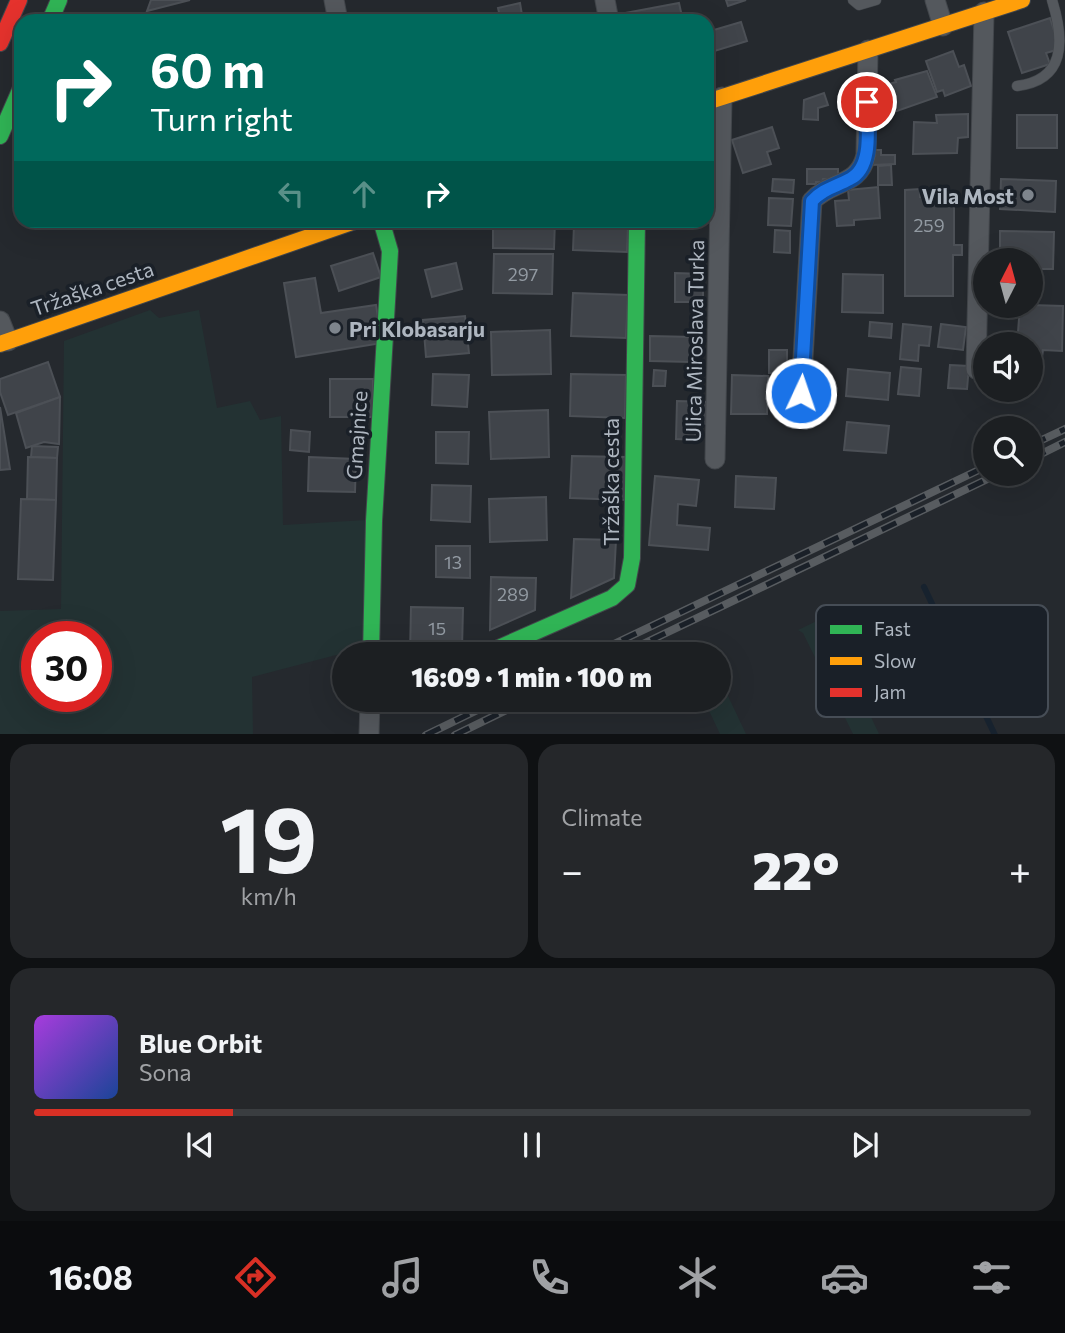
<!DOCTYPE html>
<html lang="en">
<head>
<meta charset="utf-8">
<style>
  :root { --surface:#1c1f22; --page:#25272a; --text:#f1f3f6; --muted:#a0a2a5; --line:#3a3d40; --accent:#d93025 }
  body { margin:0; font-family:Commissioner,sans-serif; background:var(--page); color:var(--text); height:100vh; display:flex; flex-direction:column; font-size:26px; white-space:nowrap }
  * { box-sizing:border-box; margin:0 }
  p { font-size:23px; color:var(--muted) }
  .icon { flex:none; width:38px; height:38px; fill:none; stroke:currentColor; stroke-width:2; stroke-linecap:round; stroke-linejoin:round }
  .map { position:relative; height:734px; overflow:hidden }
  .panel { display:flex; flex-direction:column; gap:10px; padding:10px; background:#0f1113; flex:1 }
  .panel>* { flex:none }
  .top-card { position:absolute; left:14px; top:14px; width:700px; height:214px; border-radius:21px; box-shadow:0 7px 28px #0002,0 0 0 2px var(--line); background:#00695c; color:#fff; overflow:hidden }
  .needle { width:46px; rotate:6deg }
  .tools { position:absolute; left:973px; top:248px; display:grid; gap:14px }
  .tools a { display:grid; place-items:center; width:70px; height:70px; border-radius:50%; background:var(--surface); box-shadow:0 7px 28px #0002,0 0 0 2px var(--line); font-size:35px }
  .speed { position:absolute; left:21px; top:621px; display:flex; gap:14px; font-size:35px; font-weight:700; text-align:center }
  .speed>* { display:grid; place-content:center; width:91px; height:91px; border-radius:50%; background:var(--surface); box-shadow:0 7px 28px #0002,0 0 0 2px var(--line); line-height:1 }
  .speed .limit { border:10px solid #d22; background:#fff; color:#111 }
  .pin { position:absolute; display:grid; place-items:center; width:60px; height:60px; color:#fff; margin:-30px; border:4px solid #fff; border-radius:50%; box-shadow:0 2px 7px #0007 }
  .me { position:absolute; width:77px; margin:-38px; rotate:3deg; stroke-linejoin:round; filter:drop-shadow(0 0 5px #0008) }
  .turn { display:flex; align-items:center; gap:24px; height:147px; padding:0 21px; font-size:32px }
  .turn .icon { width:91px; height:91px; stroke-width:2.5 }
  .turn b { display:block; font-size:49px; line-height:60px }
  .lanes { display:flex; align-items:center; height:66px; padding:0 21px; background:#0003; justify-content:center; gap:35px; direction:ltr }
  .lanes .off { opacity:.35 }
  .big { font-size:52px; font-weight:800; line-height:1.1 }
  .panel .widget { flex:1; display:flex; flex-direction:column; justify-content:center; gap:10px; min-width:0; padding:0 24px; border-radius:21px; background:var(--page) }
  .panel .dial { align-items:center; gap:0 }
  .dial b { font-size:91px; line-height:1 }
  .song { display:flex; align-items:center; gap:21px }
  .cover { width:84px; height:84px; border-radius:10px; background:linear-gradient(135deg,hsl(280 70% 55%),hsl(220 70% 35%)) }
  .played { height:7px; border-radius:4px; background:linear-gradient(90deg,var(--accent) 20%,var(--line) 20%) }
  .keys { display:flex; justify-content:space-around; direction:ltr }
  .heat { display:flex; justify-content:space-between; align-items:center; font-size:38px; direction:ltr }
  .panel .tiles { flex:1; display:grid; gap:10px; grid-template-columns:1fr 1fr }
  .widget:last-child { grid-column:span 2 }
  .trip { position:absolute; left:332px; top:642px; width:399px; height:70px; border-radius:35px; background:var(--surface); box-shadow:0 7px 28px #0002,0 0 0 2px var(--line); font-weight:800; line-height:70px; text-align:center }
  .tab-bar { display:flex; height:112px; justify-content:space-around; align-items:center; background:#0b0c0e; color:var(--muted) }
  .tab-bar .icon { width:49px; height:49px }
  .tab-bar .active { color:var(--accent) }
  .tab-bar b { font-size:32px; color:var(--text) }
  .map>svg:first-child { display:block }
  .green { fill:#233233; fill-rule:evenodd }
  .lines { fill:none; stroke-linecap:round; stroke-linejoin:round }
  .stream { stroke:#17222e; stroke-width:6 }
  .building { fill:#40444a; stroke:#4c5056; stroke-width:2 }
  .lane-casing { stroke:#42464b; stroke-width:11 }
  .street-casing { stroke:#42464b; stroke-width:21 }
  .fast-casing { stroke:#42464b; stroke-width:18 }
  .slow-casing { stroke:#42464b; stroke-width:18 }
  .jam-casing { stroke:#42464b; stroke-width:18 }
  .lane { stroke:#54585d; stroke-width:10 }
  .street { stroke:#54585d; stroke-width:19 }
  .fast { stroke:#30b455; stroke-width:16 }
  .slow { stroke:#ff9f0a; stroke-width:16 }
  .jam { stroke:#e5322d; stroke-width:16 }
  .rail-casing { stroke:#585c60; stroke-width:8 }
  .rail { stroke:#1a2028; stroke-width:5; stroke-dasharray:16; stroke-linecap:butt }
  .route-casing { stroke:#114b97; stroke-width:18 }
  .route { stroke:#1a73e8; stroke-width:12 }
  .poi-dot { fill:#7e858d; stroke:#1a2028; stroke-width:2.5 }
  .labels { text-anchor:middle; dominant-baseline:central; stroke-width:7; stroke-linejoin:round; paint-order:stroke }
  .number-label { font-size:18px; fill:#929aa2 }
  .poi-label { font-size:21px; font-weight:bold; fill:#aeb6c0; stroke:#1a2028; text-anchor:end }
  .street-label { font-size:21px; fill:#aeb6c0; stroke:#1a2028 }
  .key { fill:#1a2028; stroke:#464d56; stroke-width:2 }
  .key-label { font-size:19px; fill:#aeb6c0 }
</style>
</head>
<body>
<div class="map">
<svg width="1065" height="735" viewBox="0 0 1065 735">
  <rect width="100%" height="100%" fill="#25292e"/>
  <g class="green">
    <path d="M150,310L159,318L199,310L217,408L250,401L260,420L281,416L283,525L366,520L363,648L252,677L253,734L0,735V611L61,609L64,341ZM37,637H96V696H37Z"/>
    <path d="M823,618L828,625L879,734H853L803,633L798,630Z"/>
    <path d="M720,679L746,734H720L704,700H719Z"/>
  </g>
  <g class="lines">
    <path class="stream" d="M924,587L995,735"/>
  </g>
  <g class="building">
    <path d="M151,0H190L147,11Z"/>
    <path d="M726,0H746L728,6Z"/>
    <path d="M520,3L523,21H501L498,8Z"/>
    <path d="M679,3L683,21H627L625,13Z"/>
    <path d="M208,15L210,21H188Z"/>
    <path d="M1050,18L1060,49L1046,53L1050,64L1022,73L1008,32Z"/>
    <path d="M741,22L747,41L708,53L707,32Z"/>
    <path d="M953,51L959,67L964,65L971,86L945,96L943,90L937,92L926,61Z"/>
    <path d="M927,71L937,97L894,112L885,85L896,82L895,80Z"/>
    <path d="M824,93L828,105L818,108V120L803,119L804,100Z"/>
    <path d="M968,114V137L958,138L957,153L913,154L914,122L937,123L936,115Z"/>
    <rect x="1017" y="115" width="40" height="33"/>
    <path d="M772,127L779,148L767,152L771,164L743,173L732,140Z"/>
    <path d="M872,150H881V155H895V164L872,165Z"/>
    <path d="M891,165L892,185H878V166Z"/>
    <path d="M807,169H838V179H823L822,182H816V184H807Z"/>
    <path d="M773,179L794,180L793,193L772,191Z"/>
    <path d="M1001,179L1056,181L1055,212L1000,209Z"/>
    <path d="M878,187L880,218L854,220V225L837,226L835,201L849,200L848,190Z"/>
    <path d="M920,189V197H931L932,205H954V245H962V255H953V296H905V190Z"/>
    <path d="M769,198L793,199L791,226L768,225Z"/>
    <path d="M517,220H555L554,249L493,248V228Z"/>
    <path d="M574,225L628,226L627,252L573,250Z"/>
    <path d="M775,230L790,231V253L774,252Z"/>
    <path d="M1000,231L1054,232L1053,269H1031V261H1000Z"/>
    <path d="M373,253L381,277L339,291L331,266Z"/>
    <path d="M494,254H553L552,294L493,293Z"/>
    <path d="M456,263L462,289L432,297L425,270Z"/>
    <path d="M675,273L703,274V302H675Z"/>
    <path d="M843,274L883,275V313L842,312Z"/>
    <path d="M315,278L321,313L376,305L382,343L296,357L284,283Z"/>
    <path d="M573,293L628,295L626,338L571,336Z"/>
    <path d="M1031,305L1063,306L1062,351L1043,350L1041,364L1038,368L1031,369V345H1017L1020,306Z"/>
    <path d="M465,316L469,353L426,357L423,320Z"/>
    <path d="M870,322L892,324L891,338L869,336Z"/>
    <path d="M903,324L931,327L929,346L919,345L918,361L900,359Z"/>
    <path d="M941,324L966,327L963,350L938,347Z"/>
    <path d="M550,330L551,374L492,375L491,332Z"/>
    <path d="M650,336L694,337L691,362L650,361Z"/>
    <rect x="769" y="350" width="18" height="23"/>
    <path d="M48,362L60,397L8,415L0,392V379Z"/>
    <path d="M950,365L969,366L967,389L948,388Z"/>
    <path d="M901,367L921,369L919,396L898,394Z"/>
    <path d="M848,369L890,373L888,400L846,396Z"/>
    <path d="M654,370L666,371L665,386H653Z"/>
    <path d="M433,374L469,375L467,407L432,405Z"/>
    <path d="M571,374L626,375L625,418L570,416Z"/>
    <path d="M732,375L768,376L767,414H731Z"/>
    <rect x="330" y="379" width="43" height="38"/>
    <path d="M60,397L59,444L44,442L26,448L16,413Z"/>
    <path d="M677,401L709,402L708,424L695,423V440L676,439Z"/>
    <path d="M0,407L10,469L0,470Z"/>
    <path d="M548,410L549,457L491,459L489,412Z"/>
    <path d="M847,422L889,426L886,453L844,450Z"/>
    <path d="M291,430L310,432L309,452L290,450Z"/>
    <path d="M436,432H469L468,464L436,463Z"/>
    <path d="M32,446L58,447L57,458L31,457Z"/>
    <path d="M572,456L627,457L625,500L570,498Z"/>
    <path d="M28,457L57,458L56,500L27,499Z"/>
    <path d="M309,457L356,459L355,492L308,491Z"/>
    <path d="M655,476L699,480L696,506L678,504L677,525L710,528L708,550L649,545Z"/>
    <path d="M736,476L776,478L774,509L735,507Z"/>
    <path d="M432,485L471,486L470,522L431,520Z"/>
    <path d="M546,497L547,540L490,542L489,499Z"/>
    <path d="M21,499L56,500L53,580L18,579Z"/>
    <path d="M574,539L616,540L614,578L571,598Z"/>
    <path d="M436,546H470V578L436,577Z"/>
    <path d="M491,577L536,578L535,610L490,630Z"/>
    <path d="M411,607L463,608L462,649L449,654H410Z"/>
  </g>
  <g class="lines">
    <g class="lane-casing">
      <g id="lane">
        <path d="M853,0L859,5L876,0"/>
        <path d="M1017,86C1065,80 1065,42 1052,0"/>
      </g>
    </g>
    <g class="street-casing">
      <g id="street">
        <path d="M334,0L338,21"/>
        <path d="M605,0L609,21"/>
        <path d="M935,0L943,26"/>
        <path d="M0,321L8,341"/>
        <path d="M976,369L984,12"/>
        <path d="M801,393L812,201C831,180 859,187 866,155L868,50"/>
        <path d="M715,459L722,97"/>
        <path d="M369,735L370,700"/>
      </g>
    </g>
    <g class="fast-casing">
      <g id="fast">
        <path d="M50,21L59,0"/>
        <path d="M0,136L21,88"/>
        <path d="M371,654L374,521L390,251L381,220"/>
        <path d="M485,654L612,598L627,585L632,558L637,220"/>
      </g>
    </g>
    <g class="slow-casing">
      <g id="slow">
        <path d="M707,102L1022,0"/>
        <path d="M0,344L358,220"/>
      </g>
    </g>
    <g class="jam-casing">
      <path id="jam" d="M0,43L19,0"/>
    </g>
    <use href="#lane" class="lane"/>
    <use href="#street" class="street"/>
    <use href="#fast" class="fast"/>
    <use href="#slow" class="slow"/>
    <use href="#jam" class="jam"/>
    <g class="rail-casing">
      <g id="rail">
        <path d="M1031,445L1065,429"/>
        <path d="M1031,459L1065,442"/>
        <path d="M593,654L985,467"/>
        <path d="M622,654L998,474"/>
        <path d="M426,735L498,700"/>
        <path d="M455,735L527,700"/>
      </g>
    </g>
    <use href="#rail" class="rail"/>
  </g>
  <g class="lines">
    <g class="route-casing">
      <path id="route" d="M801,393L812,201C823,189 835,187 850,179C874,167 867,125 867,102"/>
    </g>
    <use href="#route" class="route"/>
  </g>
  <g class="poi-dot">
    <circle cx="1028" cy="195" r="7"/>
    <circle cx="335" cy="328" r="7"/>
  </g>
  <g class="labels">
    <g class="number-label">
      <text x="929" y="225">259</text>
      <text x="523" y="274">297</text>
      <text x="453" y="562">13</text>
      <text x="513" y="594">289</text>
      <text x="437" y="628">15</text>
    </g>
    <g class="poi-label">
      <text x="1014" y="195">Vila Most</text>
      <text x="349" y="328" text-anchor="start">Pri Klobasarju</text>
    </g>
    <g class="street-label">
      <text transform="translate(92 288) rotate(-19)">Tržaška cesta</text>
      <text transform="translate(694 341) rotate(-89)">Ulica Miroslava Turka</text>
      <text transform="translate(356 435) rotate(-86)">Gmajnice</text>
      <text transform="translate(610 482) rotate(-90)">Tržaška cesta</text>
    </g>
  </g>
  <rect x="816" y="605" width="232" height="112" rx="10" class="key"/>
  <rect x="830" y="625" width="32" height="9" fill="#30b455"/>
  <rect x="830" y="657" width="32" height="8" fill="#ff9f0a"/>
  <rect x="830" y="688" width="32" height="9" fill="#e5322d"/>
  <g class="key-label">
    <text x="874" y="636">Fast</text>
    <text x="874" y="668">Slow</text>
    <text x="874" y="699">Jam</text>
  </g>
</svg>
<div class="tools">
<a><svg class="needle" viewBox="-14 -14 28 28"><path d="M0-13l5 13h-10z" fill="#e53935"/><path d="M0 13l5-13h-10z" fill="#a0a2a5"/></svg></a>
<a><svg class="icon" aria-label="sound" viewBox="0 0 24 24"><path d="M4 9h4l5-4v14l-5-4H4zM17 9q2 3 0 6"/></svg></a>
<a><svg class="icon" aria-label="search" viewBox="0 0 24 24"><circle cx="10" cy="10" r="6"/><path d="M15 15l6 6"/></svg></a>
</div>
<div class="speed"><div class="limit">30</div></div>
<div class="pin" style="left:867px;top:102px;background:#d93025"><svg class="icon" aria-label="arrive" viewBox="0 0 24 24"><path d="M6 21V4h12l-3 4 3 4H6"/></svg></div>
<svg class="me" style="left:801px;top:393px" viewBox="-20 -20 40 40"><circle r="17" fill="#1a73e8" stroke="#fff" stroke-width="3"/><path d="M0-11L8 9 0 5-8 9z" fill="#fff"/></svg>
<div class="trip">16:09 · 1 min · 100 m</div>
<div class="top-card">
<div class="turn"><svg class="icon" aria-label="right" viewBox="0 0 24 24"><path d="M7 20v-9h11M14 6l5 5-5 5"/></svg><div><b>60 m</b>Turn right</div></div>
<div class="lanes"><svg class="icon off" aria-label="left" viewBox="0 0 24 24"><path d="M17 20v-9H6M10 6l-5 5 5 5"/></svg><svg class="icon off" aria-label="ahead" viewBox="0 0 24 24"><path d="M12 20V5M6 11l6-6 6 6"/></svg><svg class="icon" aria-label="right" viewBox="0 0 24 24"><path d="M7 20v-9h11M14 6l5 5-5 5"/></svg></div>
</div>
</div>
<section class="panel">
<div class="tiles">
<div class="widget dial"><b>19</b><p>km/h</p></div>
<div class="widget"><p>Climate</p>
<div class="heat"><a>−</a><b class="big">22°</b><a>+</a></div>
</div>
<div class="widget">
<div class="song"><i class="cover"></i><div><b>Blue Orbit</b><p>Sona</p></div></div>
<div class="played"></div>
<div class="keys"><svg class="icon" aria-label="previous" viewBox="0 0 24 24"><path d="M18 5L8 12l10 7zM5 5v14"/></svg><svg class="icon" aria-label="pause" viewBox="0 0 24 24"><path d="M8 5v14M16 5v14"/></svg><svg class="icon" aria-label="next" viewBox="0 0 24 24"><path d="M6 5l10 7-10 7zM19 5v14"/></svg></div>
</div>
</div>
</section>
<nav class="tab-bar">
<b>16:08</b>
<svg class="icon active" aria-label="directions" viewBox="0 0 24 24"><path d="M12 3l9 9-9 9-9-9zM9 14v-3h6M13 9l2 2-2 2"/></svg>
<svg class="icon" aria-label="music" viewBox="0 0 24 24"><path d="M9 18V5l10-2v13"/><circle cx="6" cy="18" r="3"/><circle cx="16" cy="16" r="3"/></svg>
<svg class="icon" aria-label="phone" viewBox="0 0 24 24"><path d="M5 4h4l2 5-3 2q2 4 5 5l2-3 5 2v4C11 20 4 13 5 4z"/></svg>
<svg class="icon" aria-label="climate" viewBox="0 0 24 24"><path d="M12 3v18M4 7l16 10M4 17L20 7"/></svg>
<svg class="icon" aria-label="car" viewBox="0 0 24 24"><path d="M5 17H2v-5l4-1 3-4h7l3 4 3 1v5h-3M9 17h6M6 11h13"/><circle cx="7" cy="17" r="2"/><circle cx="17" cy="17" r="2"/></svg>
<svg class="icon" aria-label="filters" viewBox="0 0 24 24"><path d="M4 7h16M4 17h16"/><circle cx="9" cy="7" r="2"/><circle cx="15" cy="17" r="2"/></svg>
</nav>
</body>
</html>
